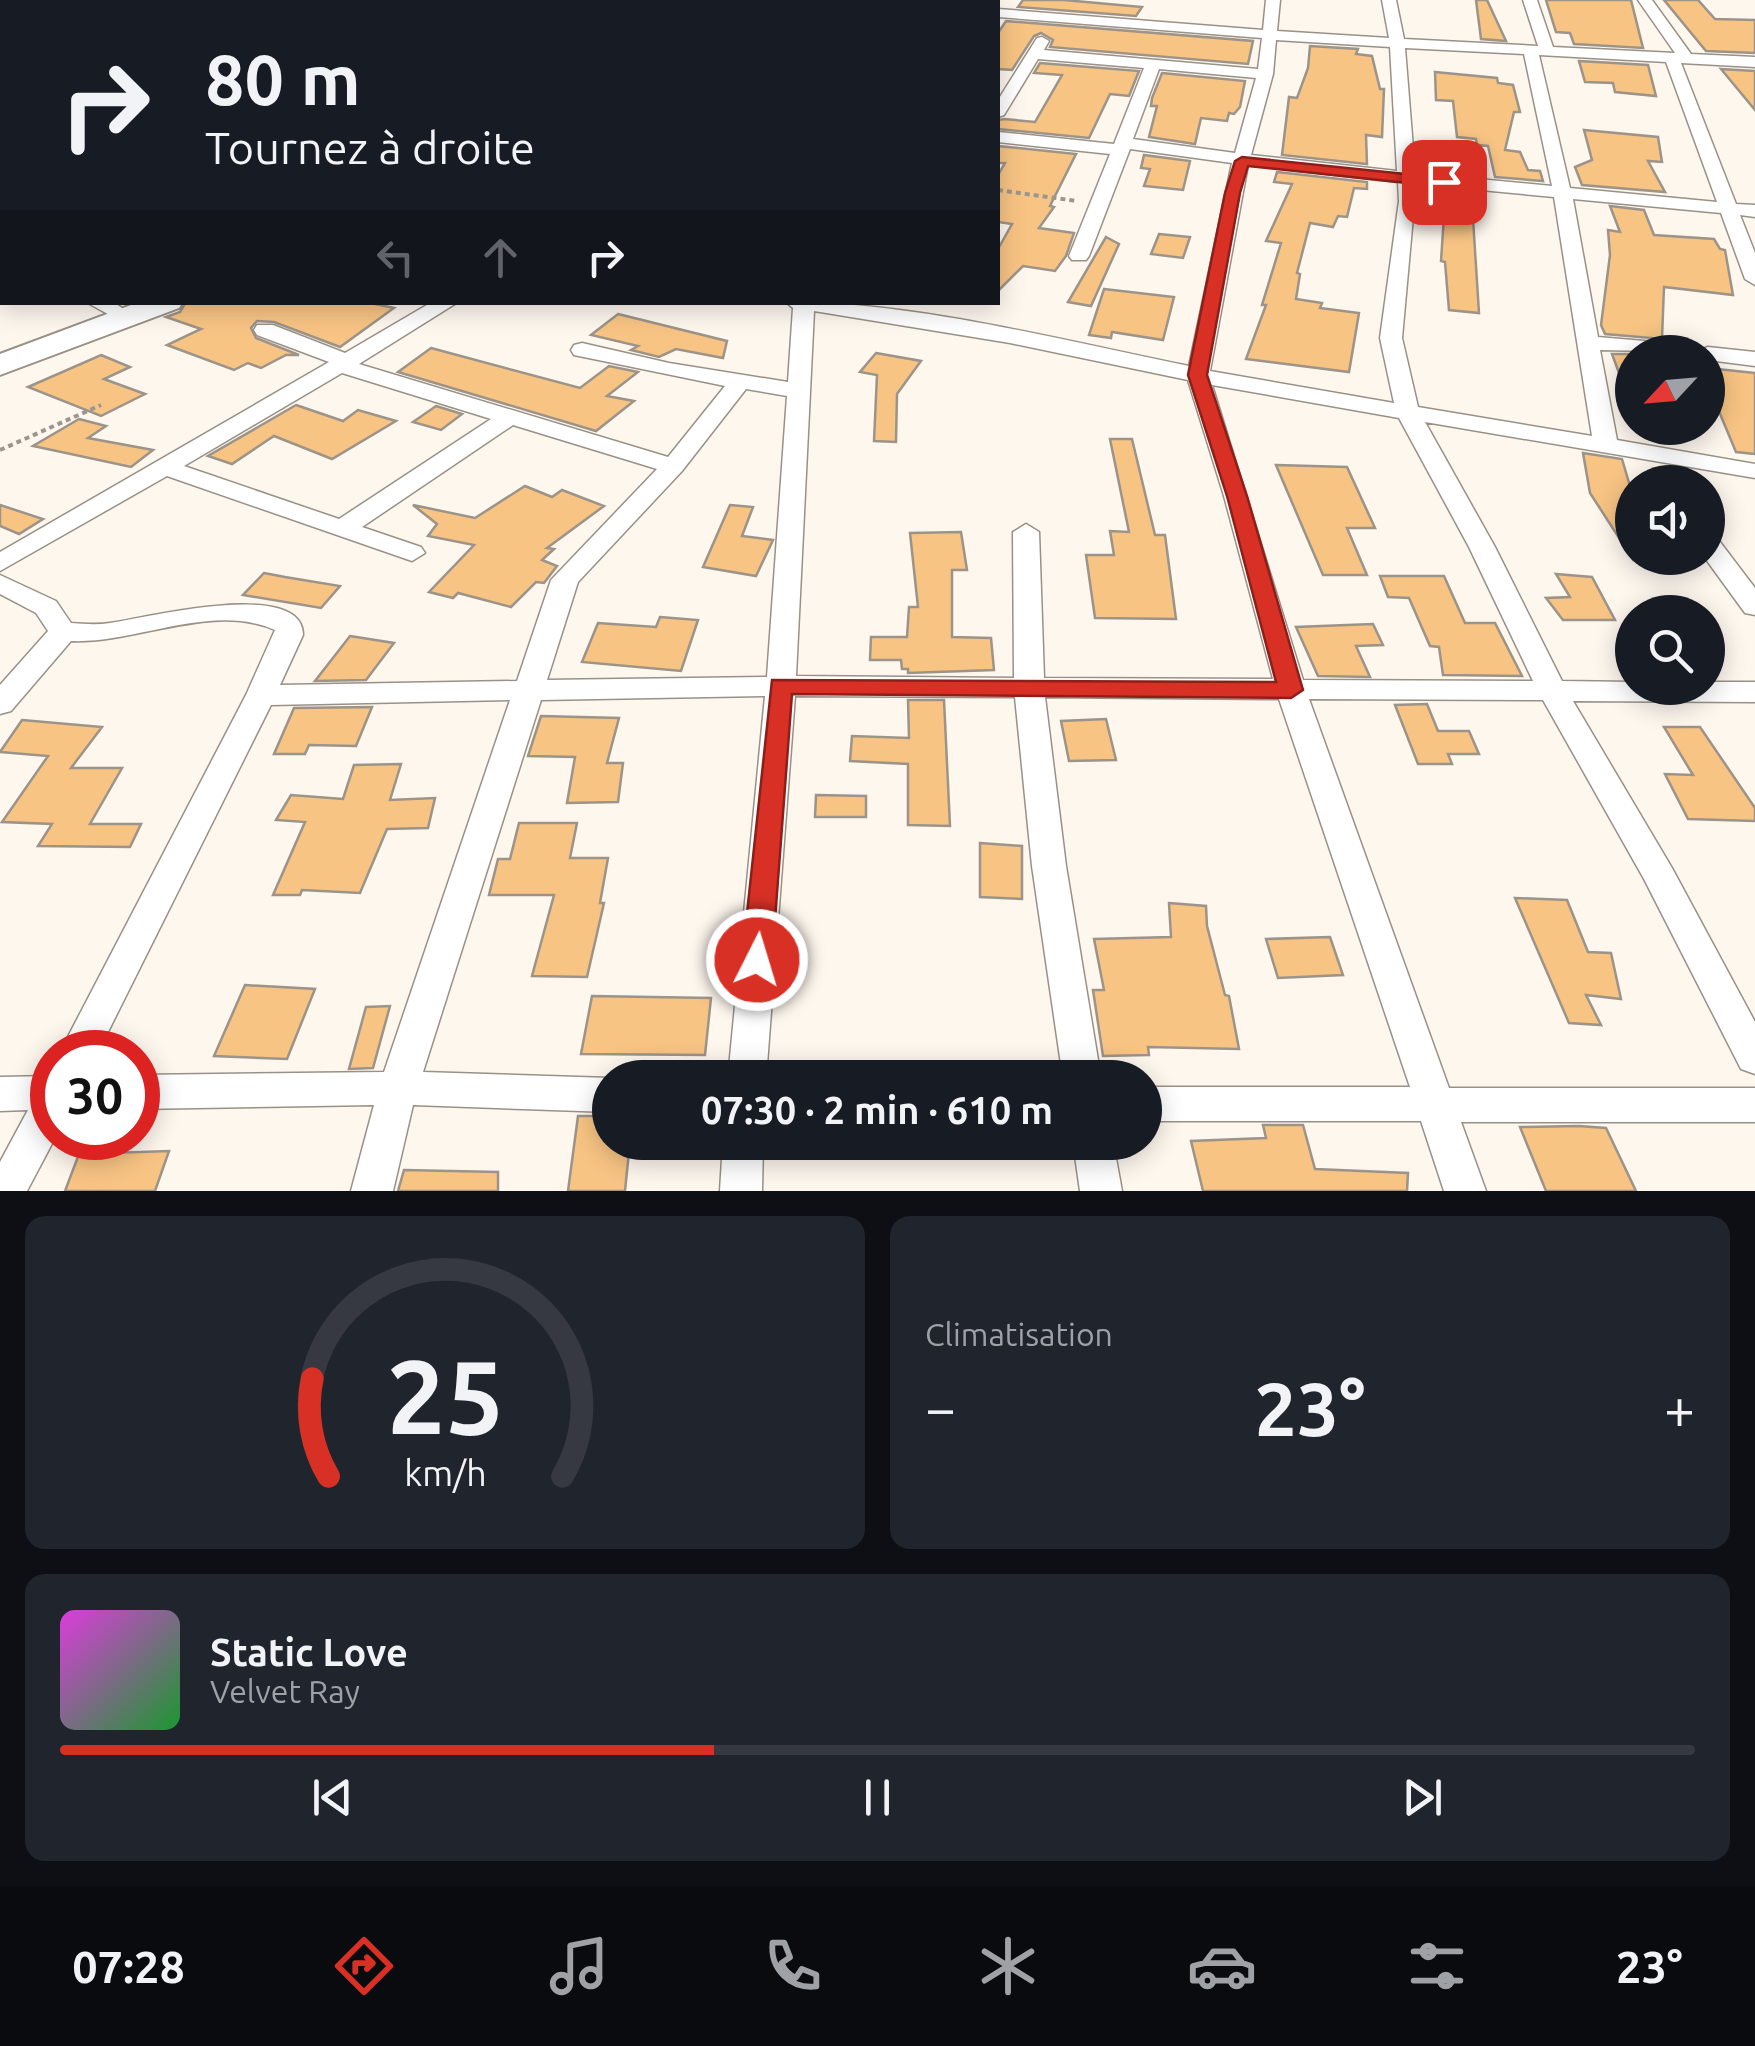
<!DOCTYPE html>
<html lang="fr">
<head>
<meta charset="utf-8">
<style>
  :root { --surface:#171b24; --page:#20242c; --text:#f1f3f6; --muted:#9ea1a6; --line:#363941; --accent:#d93025 }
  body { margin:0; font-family:Ubuntu,sans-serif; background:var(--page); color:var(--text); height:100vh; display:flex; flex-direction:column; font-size:38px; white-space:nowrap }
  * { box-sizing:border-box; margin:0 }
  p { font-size:32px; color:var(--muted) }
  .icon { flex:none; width:55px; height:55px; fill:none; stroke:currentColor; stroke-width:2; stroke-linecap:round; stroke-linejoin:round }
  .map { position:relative; height:1191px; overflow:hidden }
  .panel { display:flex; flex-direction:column; gap:25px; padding:25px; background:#0d0f14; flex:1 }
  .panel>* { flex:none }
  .guide { position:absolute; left:0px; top:0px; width:1000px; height:305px; box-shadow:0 5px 25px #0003; background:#171b24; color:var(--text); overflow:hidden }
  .needle { width:65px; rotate:244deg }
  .fabs { position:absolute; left:1615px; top:335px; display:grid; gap:20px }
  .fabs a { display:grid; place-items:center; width:110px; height:110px; border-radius:50%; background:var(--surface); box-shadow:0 5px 25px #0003; font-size:50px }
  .speed { position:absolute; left:30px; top:1030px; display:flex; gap:20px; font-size:50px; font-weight:700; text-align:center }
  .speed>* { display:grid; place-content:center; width:130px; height:130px; border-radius:50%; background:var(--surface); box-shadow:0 5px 25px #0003; line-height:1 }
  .speed .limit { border:15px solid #d22; background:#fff; color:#111 }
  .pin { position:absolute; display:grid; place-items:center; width:85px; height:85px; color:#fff; margin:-42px; border-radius:20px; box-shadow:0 5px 15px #0006 }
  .me { position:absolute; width:110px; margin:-55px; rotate:5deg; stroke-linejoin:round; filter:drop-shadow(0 0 8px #0008) }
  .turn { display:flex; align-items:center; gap:35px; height:210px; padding:0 40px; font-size:45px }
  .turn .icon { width:130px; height:130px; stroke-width:2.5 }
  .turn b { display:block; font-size:70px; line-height:85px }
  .lanes { display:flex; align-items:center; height:95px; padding:0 40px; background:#0003; justify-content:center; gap:50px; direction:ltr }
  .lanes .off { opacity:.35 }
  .big { font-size:75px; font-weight:700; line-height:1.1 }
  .panel .tile { flex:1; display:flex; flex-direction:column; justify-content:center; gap:15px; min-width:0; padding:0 35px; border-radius:20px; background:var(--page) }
  .panel .dial { align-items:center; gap:0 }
  .dial svg { height:260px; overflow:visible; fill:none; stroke:var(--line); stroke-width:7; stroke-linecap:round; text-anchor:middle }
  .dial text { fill:var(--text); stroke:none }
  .song { display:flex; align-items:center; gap:30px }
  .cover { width:120px; height:120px; border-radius:15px; background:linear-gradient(135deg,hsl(300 70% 55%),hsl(130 70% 35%)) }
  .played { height:10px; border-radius:5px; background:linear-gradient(90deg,var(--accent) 40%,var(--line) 40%) }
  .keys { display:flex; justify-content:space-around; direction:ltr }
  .heat { display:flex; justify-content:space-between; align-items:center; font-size:55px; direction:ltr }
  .panel .tiles { flex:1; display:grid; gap:25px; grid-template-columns:1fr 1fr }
  .tile:last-child { grid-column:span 2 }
  .trip { position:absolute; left:592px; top:1060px; width:570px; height:100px; border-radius:50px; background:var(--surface); box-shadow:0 5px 25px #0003; font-weight:700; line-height:100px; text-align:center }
  .tab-bar { display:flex; height:160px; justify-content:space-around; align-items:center; background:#090b0e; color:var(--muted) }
  .tab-bar .icon { width:70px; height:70px }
  .tab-bar .active { color:var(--accent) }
  .tab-bar b { font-size:45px; color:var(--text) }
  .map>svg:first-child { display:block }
  .building { fill:#f8c484; stroke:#9c9389; stroke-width:2.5 }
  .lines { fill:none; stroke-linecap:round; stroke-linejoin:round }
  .street-casing { stroke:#999187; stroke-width:3 }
  .secondary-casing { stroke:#999187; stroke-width:4 }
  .path { stroke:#9b968f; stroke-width:4; stroke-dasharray:5 4; stroke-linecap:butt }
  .street { fill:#fff; fill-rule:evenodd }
  .secondary { fill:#fff; fill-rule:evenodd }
  .route { fill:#d93025; stroke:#8d1f18; stroke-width:2.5 }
</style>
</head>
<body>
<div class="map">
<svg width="1755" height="1191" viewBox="0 0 1755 1191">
  <rect width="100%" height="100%" fill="#fef7ee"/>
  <g class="building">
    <path d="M1023,0H1064L1142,7L1136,16L1018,7Z"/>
    <path d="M1476,0H1487L1506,41L1481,39Z"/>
    <path d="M1546,0H1631L1643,48L1574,44L1570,33L1556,32Z"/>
    <path d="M1664,0H1698L1715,19L1755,20V53L1706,51Z"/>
    <path d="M1006,21L1253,41L1248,64L1050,47L1053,40L1041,33L1034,36L1012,70L998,69V33Z"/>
    <path d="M1310,46L1358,49L1356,54L1372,56L1380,89H1384L1382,137L1366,135L1367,164L1282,155L1289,97L1297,98L1308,68Z"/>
    <path d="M1579,61L1648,65L1656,96L1615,92L1613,83L1585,82Z"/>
    <path d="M1040,63L1139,71L1129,96L1110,94L1089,138L998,129V120L1004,119L1035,122L1062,75L1034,73Z"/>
    <path d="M1721,69L1755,71V110Z"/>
    <path d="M1435,72L1497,78L1498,83L1513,85L1520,112H1514L1505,150L1520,152L1528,170L1540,171L1543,181L1495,177L1488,146L1477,145L1476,139L1457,137L1453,101L1436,100Z"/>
    <path d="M1162,73L1245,81L1240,107L1234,114L1229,113L1227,121L1201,118L1195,144L1149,137L1157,106H1151L1152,98Z"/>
    <path d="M1584,130L1658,137L1662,162L1648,161L1665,192L1582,185L1575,167L1592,160Z"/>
    <path d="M998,146L1076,154L1050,206L1054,207L1039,228L1074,233L1066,256L1055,271L1023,266L998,291V249L1012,224L998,222V175L1005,163H998Z"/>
    <path d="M1144,155L1190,161L1183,190L1144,186L1150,169L1141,168Z"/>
    <path d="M1277,172L1367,182V189L1354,188L1347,217L1338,216L1333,227L1310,223L1297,273L1300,274L1296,299L1322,303L1320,308L1359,313L1349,372L1246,359L1266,305H1262L1281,243L1266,241L1292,184L1274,182Z"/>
    <path d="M1445,201L1472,203L1479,313L1449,310L1445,262L1441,261Z"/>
    <path d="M1610,206L1644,210L1654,235L1714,239L1720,249L1725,250L1733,295L1664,287L1662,339L1605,334L1601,325L1610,255L1608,230L1620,232Z"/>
    <path d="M1159,234L1190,237L1183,258L1151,254Z"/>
    <path d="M1106,237L1119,244L1091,306L1068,302Z"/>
    <path d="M1104,289L1174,297L1163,340L1112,332L1111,338L1089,335Z"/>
    <path d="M186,302H366L394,308L340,347L274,322L257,321L251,328L256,338L299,355H286L261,368L248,363L234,370L167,345L201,329L166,317L180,312Z"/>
    <path d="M618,314L727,341L723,358L676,349L659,357L631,350L638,346L591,335Z"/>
    <path d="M431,348L580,388L609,366L638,372L607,396L634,401L596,431L398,372Z"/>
    <path d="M876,353L921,361L897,394L896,442L874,441L877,375L860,372Z"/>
    <path d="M1612,354H1632V402L1630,403Z"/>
    <path d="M101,355L130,367L104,379L145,394L101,416L28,387Z"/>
    <path d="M1708,368L1755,373V454L1736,452L1708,385Z"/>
    <path d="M296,405L343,421L358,410L396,421L332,459L274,436L232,464L208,456Z"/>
    <path d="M436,406L462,414L441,430L413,422Z"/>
    <path d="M79,419L106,426L88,438L153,450L131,467L33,446Z"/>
    <path d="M1110,439H1132L1155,535H1165L1176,619L1095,618L1086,555H1114L1110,531L1129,532Z"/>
    <path d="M1583,453L1622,459L1632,493V558L1590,493Z"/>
    <path d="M1276,465L1347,467L1375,528H1347L1367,575H1323Z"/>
    <path d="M525,486L552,497L562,490L604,506L547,548L554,549L542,560L557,566L544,583L536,582L511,607L458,593L453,598L429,592L474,545L428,536L437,524L413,505L475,518Z"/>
    <path d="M0,505L43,519L19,534L0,526Z"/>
    <path d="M730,505L753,507L742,536L773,540L756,576L703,567Z"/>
    <path d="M961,532L967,570H952V637L991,638L994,670L908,673V669H902L901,660H870L871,637H907L909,607H918L910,533Z"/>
    <path d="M264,573L285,577L340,586L321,608L243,595Z"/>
    <path d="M1556,574L1592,577L1615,620H1563L1546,598L1570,597Z"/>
    <path d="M1380,576H1444L1465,623H1495L1522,676L1443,675L1439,647L1430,646L1409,598L1388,597Z"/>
    <path d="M660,617L698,620L681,671L582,662L598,623L656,627Z"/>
    <path d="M1373,624L1383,645L1356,646L1370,677L1318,676L1296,627Z"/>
    <path d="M350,636L394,643L366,680L315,681Z"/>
    <path d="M908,700H944L950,826L908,825V764L850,761L852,736L909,738Z"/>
    <path d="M1427,704L1438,731H1469L1479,754H1448L1452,764H1418L1395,705Z"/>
    <path d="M372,707L356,746L309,745L305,754H274L294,708Z"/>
    <path d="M541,716L619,718L607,763H623L618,802L567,803L575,757L528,756Z"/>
    <path d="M1106,719L1116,760L1069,761L1061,721Z"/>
    <path d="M22,720L102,727L71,768H122L90,824H141L130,847L38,846L52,824L2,822L48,756L0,752Z"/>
    <path d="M1664,727H1700L1755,808V821L1688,819L1665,774L1693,775Z"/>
    <path d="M401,764L390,800L435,798L428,828L387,829L360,893L302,890L300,895H273L305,822L276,820L291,795L343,799L354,765Z"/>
    <path d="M816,795L866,796V817H815Z"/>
    <path d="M519,823H577L570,858H608L600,903H604L587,977L532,976L554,895H489L498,859H510Z"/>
    <path d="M980,843L1022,846V899L980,897Z"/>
    <path d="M1515,898L1567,900L1588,952L1611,953L1621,999L1586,995L1601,1025L1569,1023Z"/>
    <path d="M1169,903L1206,906L1207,926L1225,995L1229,996L1239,1049L1148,1047L1149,1055L1103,1056L1093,990H1104L1094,939L1171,937Z"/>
    <path d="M1330,937L1343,975L1278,978L1266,939Z"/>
    <path d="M245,985L315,989L287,1059L214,1056Z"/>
    <path d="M592,996L711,998L705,1055L581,1054Z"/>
    <path d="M390,1006L373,1068L349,1069L366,1007Z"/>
    <path d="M578,1116H610V1142H630L625,1191H568Z"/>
    <path d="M1263,1125H1303L1315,1169L1408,1173L1407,1191H1203L1191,1141L1266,1138Z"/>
    <path d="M1579,1126L1606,1128L1636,1191H1546L1520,1127Z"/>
    <path d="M169,1151L155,1191H65L79,1154Z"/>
    <path d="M404,1170L498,1172V1191H398Z"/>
  </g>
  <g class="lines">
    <g class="street-casing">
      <g id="street">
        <path d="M322,0H348L350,2H324Z"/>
        <path d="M748,0H765L767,2H750Z"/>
        <path d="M894,0H919L921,2H896Z"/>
        <path d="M1266,0H1280L1277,31L1389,38L1382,0H1396L1404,39L1538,46L1523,0H1537L1553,47L1675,53L1638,0H1652L1691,54L1755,57V67L1681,63L1736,204L1755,205V217L1740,215L1755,253V285L1745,279L1721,213L1573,199L1598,337L1690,345L1700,350L1708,347L1755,352V366L1708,360V352L1600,350L1617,440L1755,464V478L1425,422L1495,547L1562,681L1632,682V688H1708V682H1755V702L1573,701L1672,868L1755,1022V1074L1741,1069L1644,879L1543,700L1309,699L1449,1088H1755V1122H1461L1486,1191H1444L1421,1121H1145V1087H1410L1279,699L1045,697L1066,866L1101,1078H1063L1032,866L1015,697L795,696L766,1078H728L765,696L541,700L423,1072L610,1078V1112L413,1105L393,1191H351L374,1105L138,1109V1075L384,1072L510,700L271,705L98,1052H60L246,695L275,630C211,602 137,644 71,641L11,711L0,714V685L48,631L36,613L0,594V575L56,601L71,623C84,624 97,625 110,623C142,619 303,577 303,635L280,685L517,681L551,580L657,469L513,425L362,527L421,547L425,553L412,561L167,476L0,571V552L329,362L257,335L254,330L257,325H273L345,353L432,302H458L359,364L668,457L725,386L574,355L571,350L574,345L582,343L669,363L788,382L793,308L786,302C918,302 1059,340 1189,366L1232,163L1130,149L1089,256L1086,260H1072L1069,256L1110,154L998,142V132L1114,144L1144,68L1038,59L1004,115L998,117V100L1037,38L1042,37L1049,41L1044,50L1258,69L1262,38L998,17V9L1263,30ZM1276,40L1390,47L1397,171L1251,155L1273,74ZM1405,48L1524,54L1552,186L1415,173ZM1539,55L1666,62L1717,202L1570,188ZM1159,69L1256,78L1235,153L1133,139ZM1248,165L1398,182L1399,201L1380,338L1394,403L1210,371ZM1416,184L1554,197L1592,436L1418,407L1402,338ZM814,311L1010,343L1188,380L1224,496L1273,679L1044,678L1039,532L1026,524L1013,532L1014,678L796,676ZM342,373L491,419L339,519L184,466ZM1212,385L1399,418L1469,547L1533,681L1303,680ZM746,389L787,396L767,677L547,680L578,582L682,471Z"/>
        <path d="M0,79L2,80V90L0,89Z"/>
        <path d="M0,245L2,246V259L0,258Z"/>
        <path d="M86,302H113L137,318L126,324Z"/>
        <path d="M1708,536L1717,538L1755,588V615L1745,613L1705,558Z"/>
        <path d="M52,1076L55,1138L27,1191H0V1162L28,1110L0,1111V1077Z"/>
        <path d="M723,1142H763L762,1191H720Z"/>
        <path d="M1073,1142H1113L1122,1191H1080Z"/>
      </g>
    </g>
    <g class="secondary-casing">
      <path id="secondary" d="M139,302H183L179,308L0,375V354Z"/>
    </g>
    <g class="path">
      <path d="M998,190L1077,201"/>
      <path d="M0,450L101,405"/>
    </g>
    <use href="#street" class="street"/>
    <use href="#secondary" class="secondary"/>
  </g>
  <path class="route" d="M1242,157L1444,178L1452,182L1444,187L1248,166L1240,193L1207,375L1247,496L1303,690L1291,698L792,694L772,960L768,968L757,972L746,968L742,960L772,680L1276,682L1227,496L1188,375L1225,193L1235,161Z"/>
</svg>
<div class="fabs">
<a><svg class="needle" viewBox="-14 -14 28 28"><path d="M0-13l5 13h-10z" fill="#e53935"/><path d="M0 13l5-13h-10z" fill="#9ea1a6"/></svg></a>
<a><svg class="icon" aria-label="sound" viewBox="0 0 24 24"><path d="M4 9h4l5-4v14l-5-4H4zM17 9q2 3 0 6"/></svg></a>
<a><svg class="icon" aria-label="search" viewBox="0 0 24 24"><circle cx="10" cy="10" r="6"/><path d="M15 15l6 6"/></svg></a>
</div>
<div class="speed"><div class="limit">30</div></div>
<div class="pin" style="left:1444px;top:182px;background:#d93025"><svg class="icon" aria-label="arrive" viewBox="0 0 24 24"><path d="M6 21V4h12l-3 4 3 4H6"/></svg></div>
<svg class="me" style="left:757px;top:960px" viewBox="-20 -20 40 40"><circle r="17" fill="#d93025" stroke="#fff" stroke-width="3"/><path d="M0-11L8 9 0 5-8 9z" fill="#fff"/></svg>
<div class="trip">07:30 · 2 min · 610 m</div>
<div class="guide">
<div class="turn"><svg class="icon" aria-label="right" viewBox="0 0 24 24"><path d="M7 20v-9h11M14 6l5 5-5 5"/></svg><div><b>80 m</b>Tournez à droite</div></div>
<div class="lanes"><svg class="icon off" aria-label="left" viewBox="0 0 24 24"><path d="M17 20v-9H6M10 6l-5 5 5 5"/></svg><svg class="icon off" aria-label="ahead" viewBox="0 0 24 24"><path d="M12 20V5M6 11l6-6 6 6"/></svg><svg class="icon" aria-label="right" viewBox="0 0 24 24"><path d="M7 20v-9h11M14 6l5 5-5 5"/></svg></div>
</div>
</div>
<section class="panel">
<div class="tiles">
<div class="tile dial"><svg viewBox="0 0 100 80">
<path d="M14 69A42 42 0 1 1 86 69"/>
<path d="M14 69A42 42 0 0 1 9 39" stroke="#d93025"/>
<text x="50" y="56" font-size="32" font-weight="700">25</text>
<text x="50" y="72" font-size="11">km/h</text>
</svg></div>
<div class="tile"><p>Climatisation</p>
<div class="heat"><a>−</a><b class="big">23°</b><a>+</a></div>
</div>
<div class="tile">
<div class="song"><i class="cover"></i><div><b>Static Love</b><p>Velvet Ray</p></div></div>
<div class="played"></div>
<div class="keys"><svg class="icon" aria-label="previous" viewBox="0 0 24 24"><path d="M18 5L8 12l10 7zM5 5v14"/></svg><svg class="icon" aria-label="pause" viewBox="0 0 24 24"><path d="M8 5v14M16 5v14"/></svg><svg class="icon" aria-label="next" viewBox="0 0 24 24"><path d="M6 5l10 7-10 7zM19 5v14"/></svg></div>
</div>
</div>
</section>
<nav class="tab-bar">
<b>07:28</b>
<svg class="icon active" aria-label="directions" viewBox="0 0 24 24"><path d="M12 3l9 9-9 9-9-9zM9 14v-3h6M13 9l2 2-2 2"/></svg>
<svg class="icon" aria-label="music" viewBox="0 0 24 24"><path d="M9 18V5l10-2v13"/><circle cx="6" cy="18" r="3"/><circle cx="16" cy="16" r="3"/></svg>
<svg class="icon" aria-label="phone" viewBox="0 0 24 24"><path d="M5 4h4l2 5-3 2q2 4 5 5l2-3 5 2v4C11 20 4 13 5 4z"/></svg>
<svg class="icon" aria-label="climate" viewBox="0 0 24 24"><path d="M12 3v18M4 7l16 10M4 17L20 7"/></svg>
<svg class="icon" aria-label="car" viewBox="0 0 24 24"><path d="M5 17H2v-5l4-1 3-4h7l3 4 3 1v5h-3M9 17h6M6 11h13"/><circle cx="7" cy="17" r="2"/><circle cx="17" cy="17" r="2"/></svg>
<svg class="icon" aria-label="filters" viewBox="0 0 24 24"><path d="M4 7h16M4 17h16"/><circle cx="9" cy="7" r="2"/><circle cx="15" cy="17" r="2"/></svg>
<b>23°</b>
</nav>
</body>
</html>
